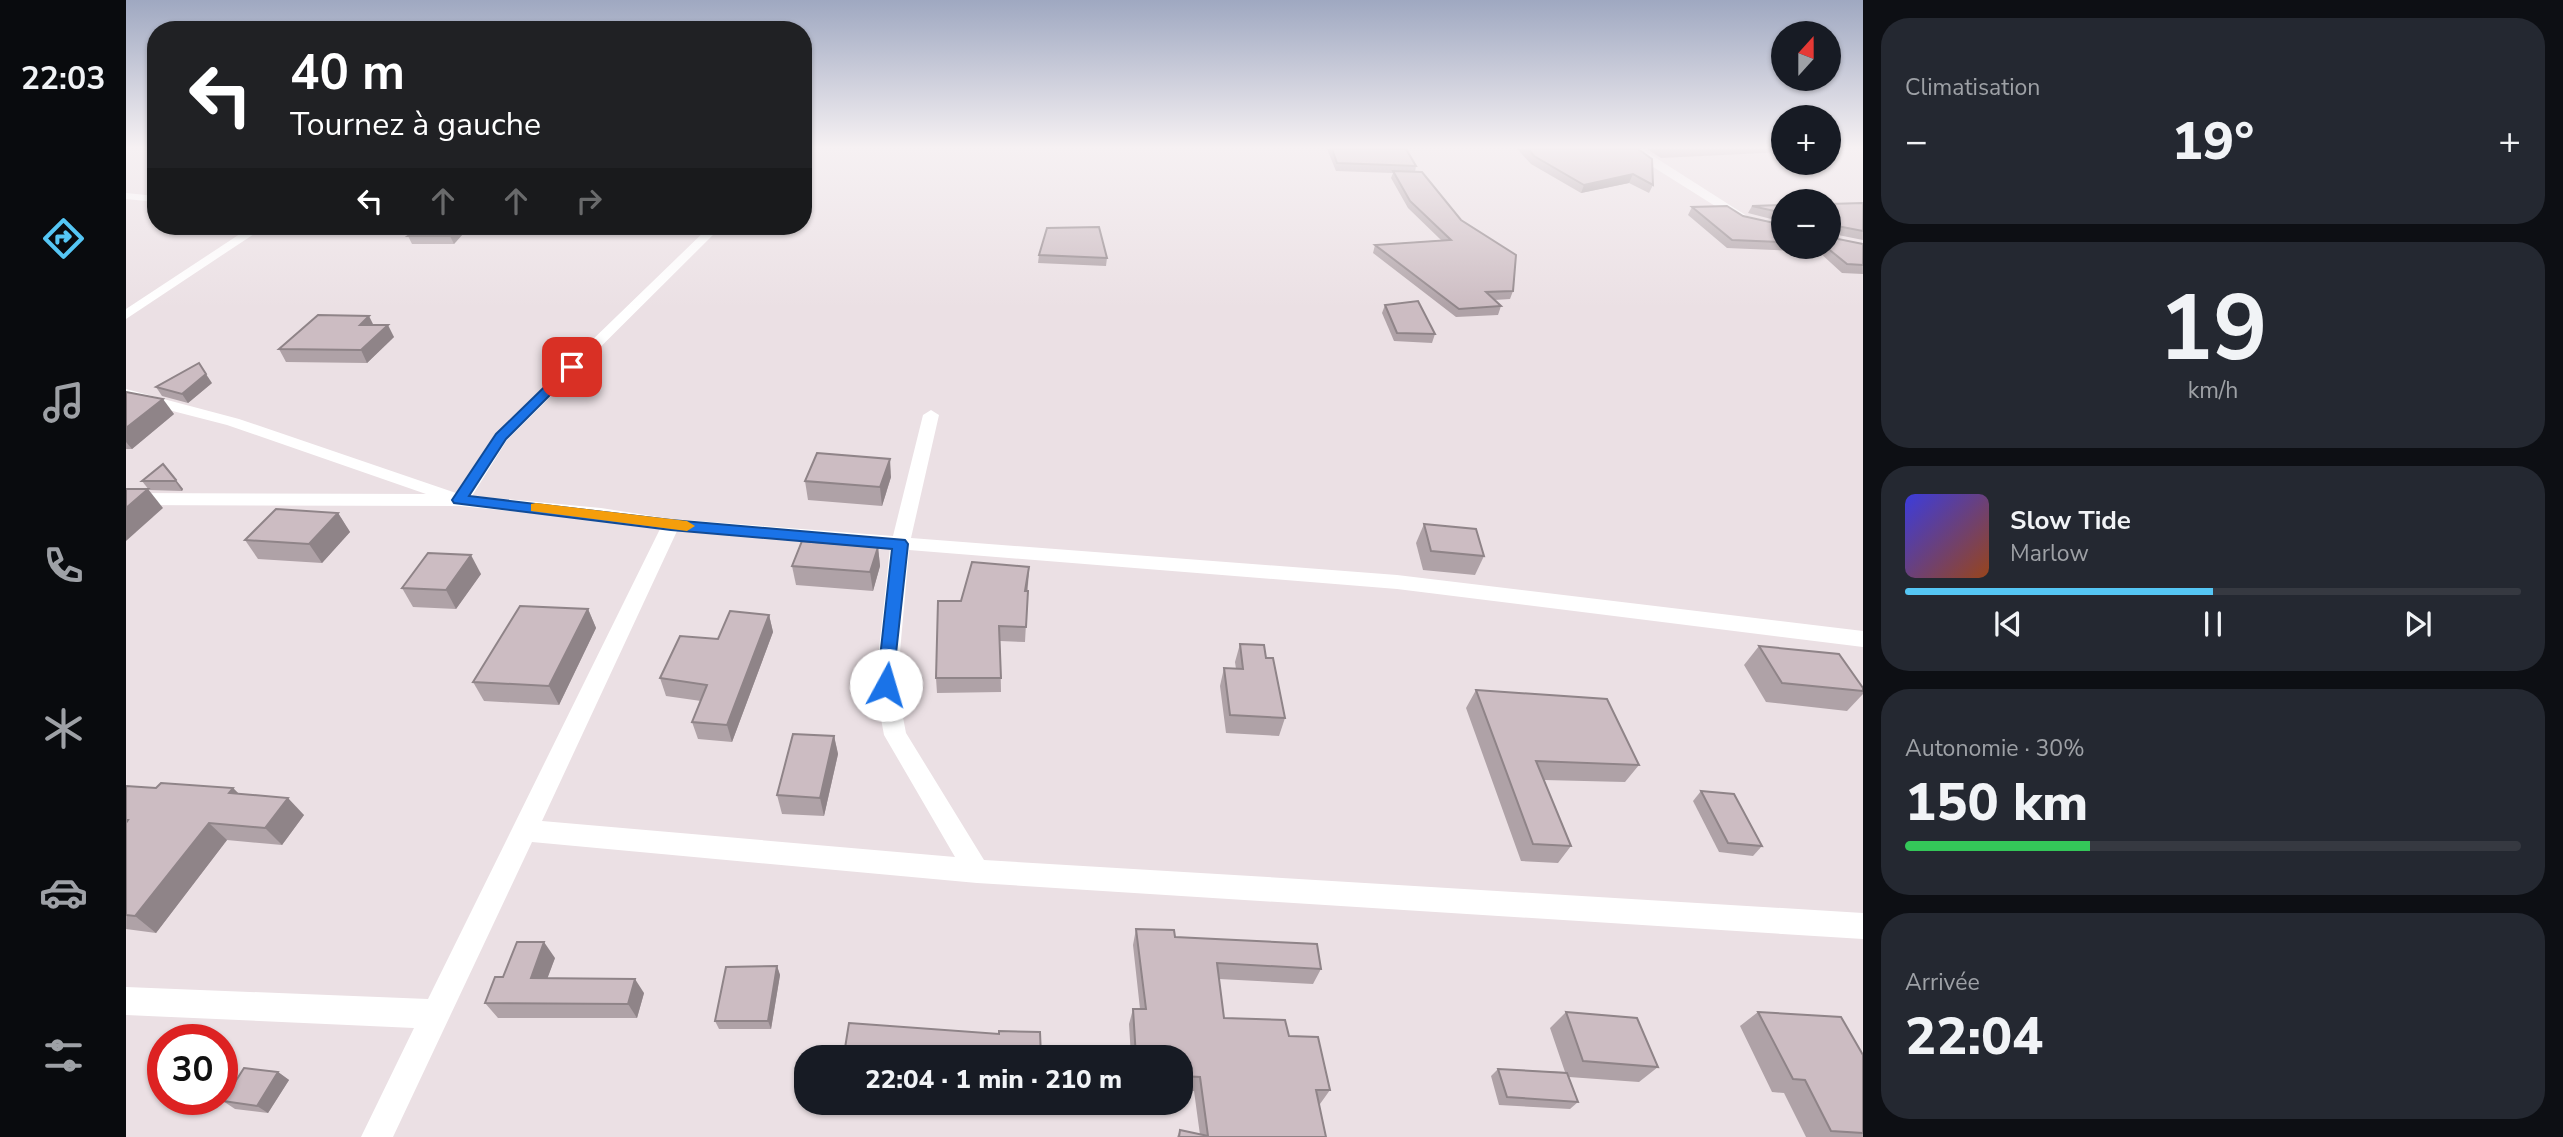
<!DOCTYPE html>
<html lang="fr">
<head>
<meta charset="utf-8">
<style>
  :root { --surface:#171b24; --page:#242831; --text:#f1f3f6; --muted:#9ea1a6; --line:#363941; --accent:#55c6f4 }
  body { margin:0; font-family:"Nunito Sans",sans-serif; background:var(--page); color:var(--text); height:100vh; display:flex; flex-direction:column; font-size:26px; white-space:nowrap }
  * { box-sizing:border-box; margin:0 }
  p { font-size:23px; color:var(--muted) }
  .icon { flex:none; width:38px; height:38px; fill:none; stroke:currentColor; stroke-width:2; stroke-linecap:round; stroke-linejoin:round }
  .map { position:relative; flex:1; overflow:hidden }
  .drawer { display:flex; flex-direction:column; gap:18px; padding:18px; background:#0d0f14; width:700px }
  .drawer>* { flex:none }
  .hud { position:absolute; left:21px; top:21px; width:665px; height:214px; border-radius:28px; box-shadow:0 2px 5px #0004; background:#202124; color:#fff; overflow:hidden }
  .needle { width:46px; rotate:21deg }
  .tools { position:absolute; left:1645px; top:21px; display:grid; gap:14px }
  .tools a { display:grid; place-items:center; width:70px; height:70px; border-radius:50%; background:var(--surface); box-shadow:0 2px 5px #0004; font-size:35px }
  .speed { position:absolute; left:21px; top:1024px; display:flex; gap:14px; font-size:35px; font-weight:700; text-align:center }
  .speed>* { display:grid; place-content:center; width:91px; height:91px; border-radius:50%; background:var(--surface); box-shadow:0 2px 5px #0004; line-height:1 }
  .speed .limit { border:10px solid #d22; background:#fff; color:#111 }
  .pin { position:absolute; display:grid; place-items:center; width:60px; height:60px; color:#fff; margin:-30px; border-radius:14px; box-shadow:0 4px 10px #0006 }
  .me { position:absolute; width:77px; margin:-38px; rotate:6deg; stroke-linejoin:round; filter:drop-shadow(0 0 5px #0008) }
  .turn { display:flex; align-items:center; gap:24px; height:147px; padding:0 28px; font-size:32px }
  .turn .icon { width:91px; height:91px; stroke-width:2.5 }
  .turn b { display:block; font-size:49px; line-height:60px }
  .lanes { display:flex; align-items:center; height:66px; padding:0 28px; background:#0003; justify-content:center; gap:35px; direction:ltr }
  .lanes .off { opacity:.35 }
  .big { font-size:52px; font-weight:800; line-height:1.1 }
  .drawer .card { flex:1; display:flex; flex-direction:column; justify-content:center; gap:10px; min-width:0; padding:0 24px; border-radius:28px; background:var(--page) }
  .drawer .dial { align-items:center; gap:0 }
  .dial b { font-size:91px; line-height:1 }
  .song { display:flex; align-items:center; gap:21px }
  .cover { width:84px; height:84px; border-radius:10px; background:linear-gradient(135deg,hsl(240 70% 55%),hsl(20 70% 35%)) }
  .played { height:7px; border-radius:4px; background:linear-gradient(90deg,var(--accent) 50%,var(--line) 50%) }
  .keys { display:flex; justify-content:space-around; direction:ltr }
  .heat { display:flex; justify-content:space-between; align-items:center; font-size:38px; direction:ltr }
  .charge { height:10px; border-radius:5px; background:linear-gradient(90deg,#34c759 30%,var(--line) 0) }
  .trip { position:absolute; left:668px; top:1045px; width:399px; height:70px; border-radius:28px; background:var(--surface); box-shadow:0 2px 5px #0004; font-weight:800; line-height:70px; text-align:center }
  main { display:flex; flex:1; min-height:0 }
  .menu { display:flex; flex-direction:column; width:126px; justify-content:space-around; align-items:center; background:#090b0e; color:var(--muted) }
  .menu .icon { width:49px; height:49px }
  .menu .current { color:var(--accent) }
  .menu b { font-size:32px; color:var(--text) }
  .map>svg:first-child { display:block }
  .lines { fill:none; stroke-linecap:round; stroke-linejoin:round }
  .minor { fill:#fff; fill-rule:evenodd }
  .wall { fill:#afa2a7 }
  .shaded-wall { fill:#8f8488 }
  .building { fill:#ccbcc2; stroke:#8f8488; stroke-width:2 }
  .route { fill:#1a73e8; stroke:#114b97; stroke-width:2 }
  .slow { fill:#f59e0b }
</style>
</head>
<body>
<main>
<nav class="menu">
<b>22:03</b>
<svg class="icon current" aria-label="directions" viewBox="0 0 24 24"><path d="M12 3l9 9-9 9-9-9zM9 14v-3h6M13 9l2 2-2 2"/></svg>
<svg class="icon" aria-label="music" viewBox="0 0 24 24"><path d="M9 18V5l10-2v13"/><circle cx="6" cy="18" r="3"/><circle cx="16" cy="16" r="3"/></svg>
<svg class="icon" aria-label="phone" viewBox="0 0 24 24"><path d="M5 4h4l2 5-3 2q2 4 5 5l2-3 5 2v4C11 20 4 13 5 4z"/></svg>
<svg class="icon" aria-label="climate" viewBox="0 0 24 24"><path d="M12 3v18M4 7l16 10M4 17L20 7"/></svg>
<svg class="icon" aria-label="car" viewBox="0 0 24 24"><path d="M5 17H2v-5l4-1 3-4h7l3 4 3 1v5h-3M9 17h6M6 11h13"/><circle cx="7" cy="17" r="2"/><circle cx="17" cy="17" r="2"/></svg>
<svg class="icon" aria-label="filters" viewBox="0 0 24 24"><path d="M4 7h16M4 17h16"/><circle cx="9" cy="7" r="2"/><circle cx="15" cy="17" r="2"/></svg>
</nav>
<div class="map">
<svg width="1737" height="1137" viewBox="0 0 1737 1137">
  <rect width="100%" height="100%" fill="#ebe0e4"/>
  <g class="lines">
    <g class="minor">
      <path d="M677,149H688L677,157Z"/>
      <path d="M1505,149H1516L1621,216L1657,225V231L1613,221L1516,160Z"/>
      <path d="M0,193L30,196V202L0,199Z"/>
      <path d="M126,226H140L0,319V309Z"/>
      <path d="M584,226H596L381,440L346,496L475,508L545,519L767,536L797,415L805,410L813,415L785,538L1271,575L1737,631V647L1271,589L783,550L771,686L780,733L858,860L1737,913V939L851,883L406,842L267,1137H235L288,1028L0,1015V987L302,999L534,529L475,520L334,506L0,505V493L300,494L101,425L0,399V389L113,419L330,493L369,434ZM551,531L764,548L749,686L758,735L829,857L416,821Z"/>
    </g>
  </g>
  <g class="wall">
    <path d="M1201,149H1280L1290,166L1289,172L1387,291L1384,299L1368,300L1375,306L1372,315L1330,317L1247,253L1249,245L1315,240L1282,208L1265,178L1267,173L1210,171Z"/>
    <path d="M1391,149H1512L1527,185L1523,193L1503,183L1455,193L1405,164Z"/>
    <path d="M1521,149H1657V152L1535,158Z"/>
    <path d="M1737,203V240L1707,234V238L1737,244V274L1716,273L1693,252L1601,248L1562,215L1566,207L1617,216L1657,225V247H1703V204Z"/>
    <path d="M1657,205V222L1622,213L1626,206Z"/>
    <path d="M297,226H344L328,244H286L282,236Z"/>
    <path d="M913,255L981,258L980,266L912,263Z"/>
    <path d="M1259,305L1309,334L1306,343L1268,341L1256,313Z"/>
    <path d="M248,325L268,337L241,363L160,362L153,349Z"/>
    <path d="M86,383L62,403L36,396L30,387Z"/>
    <path d="M0,392L48,414L6,449H0Z"/>
    <path d="M37,464L57,489L56,491L23,490L16,481Z"/>
    <path d="M765,477L756,506L682,500L679,481Z"/>
    <path d="M212,513L224,532L196,563L132,559L119,540Z"/>
    <path d="M1298,524L1358,556L1349,575L1297,570L1290,543Z"/>
    <path d="M752,547L754,566L747,591L670,585L666,566Z"/>
    <path d="M903,567L899,642L874,641L875,692L811,693L810,678L835,601Z"/>
    <path d="M355,574L330,609L287,607L276,588Z"/>
    <path d="M462,609L470,628L433,705L358,701L347,682Z"/>
    <path d="M643,615L647,632L606,742L572,739L566,722L575,701L540,696L534,678L592,639Z"/>
    <path d="M1114,644L1159,718L1153,736L1100,733L1094,686L1098,668L1110,669L1109,662Z"/>
    <path d="M1633,646L1737,688V694L1721,711L1640,702L1618,665Z"/>
    <path d="M1350,690L1513,765L1499,782L1418,780L1445,846L1432,863L1395,861L1340,708Z"/>
    <path d="M708,736L712,754L698,816L656,814L651,795Z"/>
    <path d="M0,786L30,788H107L113,794L178,815L156,845L101,840L30,933L0,929Z"/>
    <path d="M1575,791L1636,846L1627,856L1593,852L1567,801Z"/>
    <path d="M1010,929L1195,969L1187,984L1093,979L1098,1018L1163,1036L1204,1090L1194,1104H1193L1200,1137H1051L1054,1130L1074,1135L1068,1091H1055V1057H1005L1003,1024L1007,1009H1014L1007,945Z"/>
    <path d="M429,958L421,978L518,993L511,1018H372L359,1003L377,977Z"/>
    <path d="M651,966L654,975L645,1029H593L589,1021Z"/>
    <path d="M1440,1012L1532,1067L1513,1082L1443,1077L1452,1102L1444,1109L1373,1105L1365,1076L1372,1069L1439,1072L1424,1028Z"/>
    <path d="M1632,1012L1737,1055V1137H1680L1658,1093L1646,1092L1614,1026Z"/>
    <path d="M719,1048L915,1057H722Z"/>
    <path d="M152,1072L163,1080L142,1113L109,1109L97,1101Z"/>
  </g>
  <g class="shaded-wall">
    <path d="M1507,174L1503,183L1455,193L1458,185Z"/>
    <path d="M334,226H344L328,244L324,236Z"/>
    <path d="M243,316L249,328L234,325Z"/>
    <path d="M262,325L268,337L241,363L235,350Z"/>
    <path d="M80,374L86,383L62,403L56,394Z"/>
    <path d="M37,399L48,414L6,449L0,442V428Z"/>
    <path d="M764,459L765,477L756,506L754,487Z"/>
    <path d="M50,480L57,489L56,491L49,481Z"/>
    <path d="M22,489L37,508L0,541V508Z"/>
    <path d="M212,513L224,532L196,563L183,544Z"/>
    <path d="M752,547L754,566L747,591L744,572Z"/>
    <path d="M345,555L355,574L330,609L320,590Z"/>
    <path d="M903,567L902,582L898,605L899,591Z"/>
    <path d="M462,609L470,628L433,705L423,686Z"/>
    <path d="M643,615L647,632L606,742L601,725Z"/>
    <path d="M708,736L712,754L698,816L694,798Z"/>
    <path d="M107,788L124,805L103,793Z"/>
    <path d="M162,798L178,815L156,845L139,828Z"/>
    <path d="M83,823L101,840L30,933L9,916Z"/>
    <path d="M418,942L429,958L416,993L405,978Z"/>
    <path d="M651,966L654,975L645,1029L642,1021Z"/>
    <path d="M509,979L518,993L511,1018L502,1004Z"/>
    <path d="M152,1072L163,1080L142,1113L131,1106Z"/>
  </g>
  <g class="building">
    <path d="M1206,149H1280L1290,166L1211,163Z"/>
    <path d="M1402,149H1512L1526,159L1527,185L1507,174L1458,185L1408,156Z"/>
    <path d="M1267,171L1296,172L1335,220L1390,255L1387,291L1360,292L1375,306L1333,309L1249,245L1325,240L1284,201Z"/>
    <path d="M1737,203V231L1706,225L1707,238L1737,244V265L1721,264L1700,247H1703V204Z"/>
    <path d="M1657,205V213L1626,206Z"/>
    <path d="M1601,206L1617,216L1657,225V242L1606,240L1566,207Z"/>
    <path d="M297,226H334L324,236H282Z"/>
    <path d="M973,227L981,258L913,255L921,228Z"/>
    <path d="M1292,301L1309,334L1271,333L1259,305Z"/>
    <path d="M192,315L243,316L234,325H262L235,350L153,349Z"/>
    <path d="M73,363L80,374L56,394L30,387Z"/>
    <path d="M0,392L37,399L0,428Z"/>
    <path d="M691,453L764,459L754,487L679,481Z"/>
    <path d="M37,464L50,480L49,481H16Z"/>
    <path d="M0,489H22L0,508Z"/>
    <path d="M150,509L212,513L183,544L119,540Z"/>
    <path d="M1298,524L1350,529L1358,556L1305,551Z"/>
    <path d="M676,541L752,547L744,572L666,566Z"/>
    <path d="M302,553L345,555L320,590L276,588Z"/>
    <path d="M846,562L903,567L899,591H902L900,627L873,626L875,678H810L812,601H835Z"/>
    <path d="M394,606L462,609L423,686L347,682Z"/>
    <path d="M604,611L643,615L601,725L566,722L581,685L534,678L554,636L592,639Z"/>
    <path d="M1114,644L1138,645L1140,658H1147L1159,718L1104,715L1098,668L1117,669Z"/>
    <path d="M1633,646L1713,654L1737,688V691L1656,683Z"/>
    <path d="M1350,690L1481,699L1513,765L1410,761L1445,846L1407,844Z"/>
    <path d="M667,734L708,736L694,798L651,795Z"/>
    <path d="M35,783L107,788L103,793L162,798L139,828L83,823L9,916L0,915V823L2,820H0V786L30,788Z"/>
    <path d="M1575,791L1608,794L1636,846L1602,843Z"/>
    <path d="M1010,929L1048,930L1049,937L1191,944L1195,969L1091,963L1098,1018L1159,1020L1163,1036L1192,1037L1204,1090H1190L1200,1137H1053L1054,1130L1082,1136L1074,1077L1055,1076V1057H1010L1007,1009H1020Z"/>
    <path d="M391,942H418L405,978L509,979L502,1004L359,1003L369,977H377Z"/>
    <path d="M651,966L642,1021H589L600,967Z"/>
    <path d="M1440,1012L1511,1018L1532,1067L1457,1061Z"/>
    <path d="M1632,1012L1715,1017L1737,1055V1133L1705,1131L1679,1080L1667,1079Z"/>
    <path d="M723,1023L873,1034V1031L914,1032L915,1057H778L779,1052L719,1048Z"/>
    <path d="M118,1068L152,1072L131,1106L97,1101Z"/>
    <path d="M1372,1069L1441,1073L1452,1102L1381,1097Z"/>
  </g>
  <linearGradient id="sky" x2="0" y2="1"><stop stop-color="#9fa8c1"/><stop offset="0.48" stop-color="#f6f1f3"/><stop offset="1" stop-color="#f6f1f3" stop-opacity="0"/></linearGradient>
  <rect width="1737" height="308" fill="url(#sky)"/>
  <path class="route" d="M442,364L452,367L380,439L343,496L545,520L779,540L782,544L766,690L760,692L751,685L766,549L545,530L328,503L326,500L370,434Z"/>
  <path class="slow" d="M410,503L561,521L569,526L561,531L405,511V504Z"/>
</svg>
<div class="tools">
<a><svg class="needle" viewBox="-14 -14 28 28"><path d="M0-13l5 13h-10z" fill="#e53935"/><path d="M0 13l5-13h-10z" fill="#9ea1a6"/></svg></a>
<a>+</a>
<a>−</a>
</div>
<div class="speed"><div class="limit">30</div></div>
<div class="pin" style="left:446px;top:367px;background:#d93025"><svg class="icon" aria-label="arrive" viewBox="0 0 24 24"><path d="M6 21V4h12l-3 4 3 4H6"/></svg></div>
<svg class="me" style="left:760px;top:685px" viewBox="-20 -20 40 40"><circle r="19" fill="#fff"/><path d="M0-13L10 11 0 6-10 11z" fill="#1a73e8"/></svg>
<div class="trip">22:04 · 1 min · 210 m</div>
<div class="hud">
<div class="turn"><svg class="icon" aria-label="left" viewBox="0 0 24 24"><path d="M17 20v-9H6M10 6l-5 5 5 5"/></svg><div><b>40 m</b>Tournez à gauche</div></div>
<div class="lanes"><svg class="icon" aria-label="left" viewBox="0 0 24 24"><path d="M17 20v-9H6M10 6l-5 5 5 5"/></svg><svg class="icon off" aria-label="ahead" viewBox="0 0 24 24"><path d="M12 20V5M6 11l6-6 6 6"/></svg><svg class="icon off" aria-label="ahead" viewBox="0 0 24 24"><path d="M12 20V5M6 11l6-6 6 6"/></svg><svg class="icon off" aria-label="right" viewBox="0 0 24 24"><path d="M7 20v-9h11M14 6l5 5-5 5"/></svg></div>
</div>
</div>
<section class="drawer">
<div class="card"><p>Climatisation</p>
<div class="heat"><a>−</a><b class="big">19°</b><a>+</a></div>
</div>
<div class="card dial"><b>19</b><p>km/h</p></div>
<div class="card">
<div class="song"><i class="cover"></i><div><b>Slow Tide</b><p>Marlow</p></div></div>
<div class="played"></div>
<div class="keys"><svg class="icon" aria-label="previous" viewBox="0 0 24 24"><path d="M18 5L8 12l10 7zM5 5v14"/></svg><svg class="icon" aria-label="pause" viewBox="0 0 24 24"><path d="M8 5v14M16 5v14"/></svg><svg class="icon" aria-label="next" viewBox="0 0 24 24"><path d="M6 5l10 7-10 7zM19 5v14"/></svg></div>
</div>
<div class="card"><p>Autonomie · 30%</p><b class="big">150 km</b><div class="charge"></div></div>
<div class="card"><p>Arrivée</p><b class="big">22:04</b></div>
</section>
</main>
</body>
</html>
